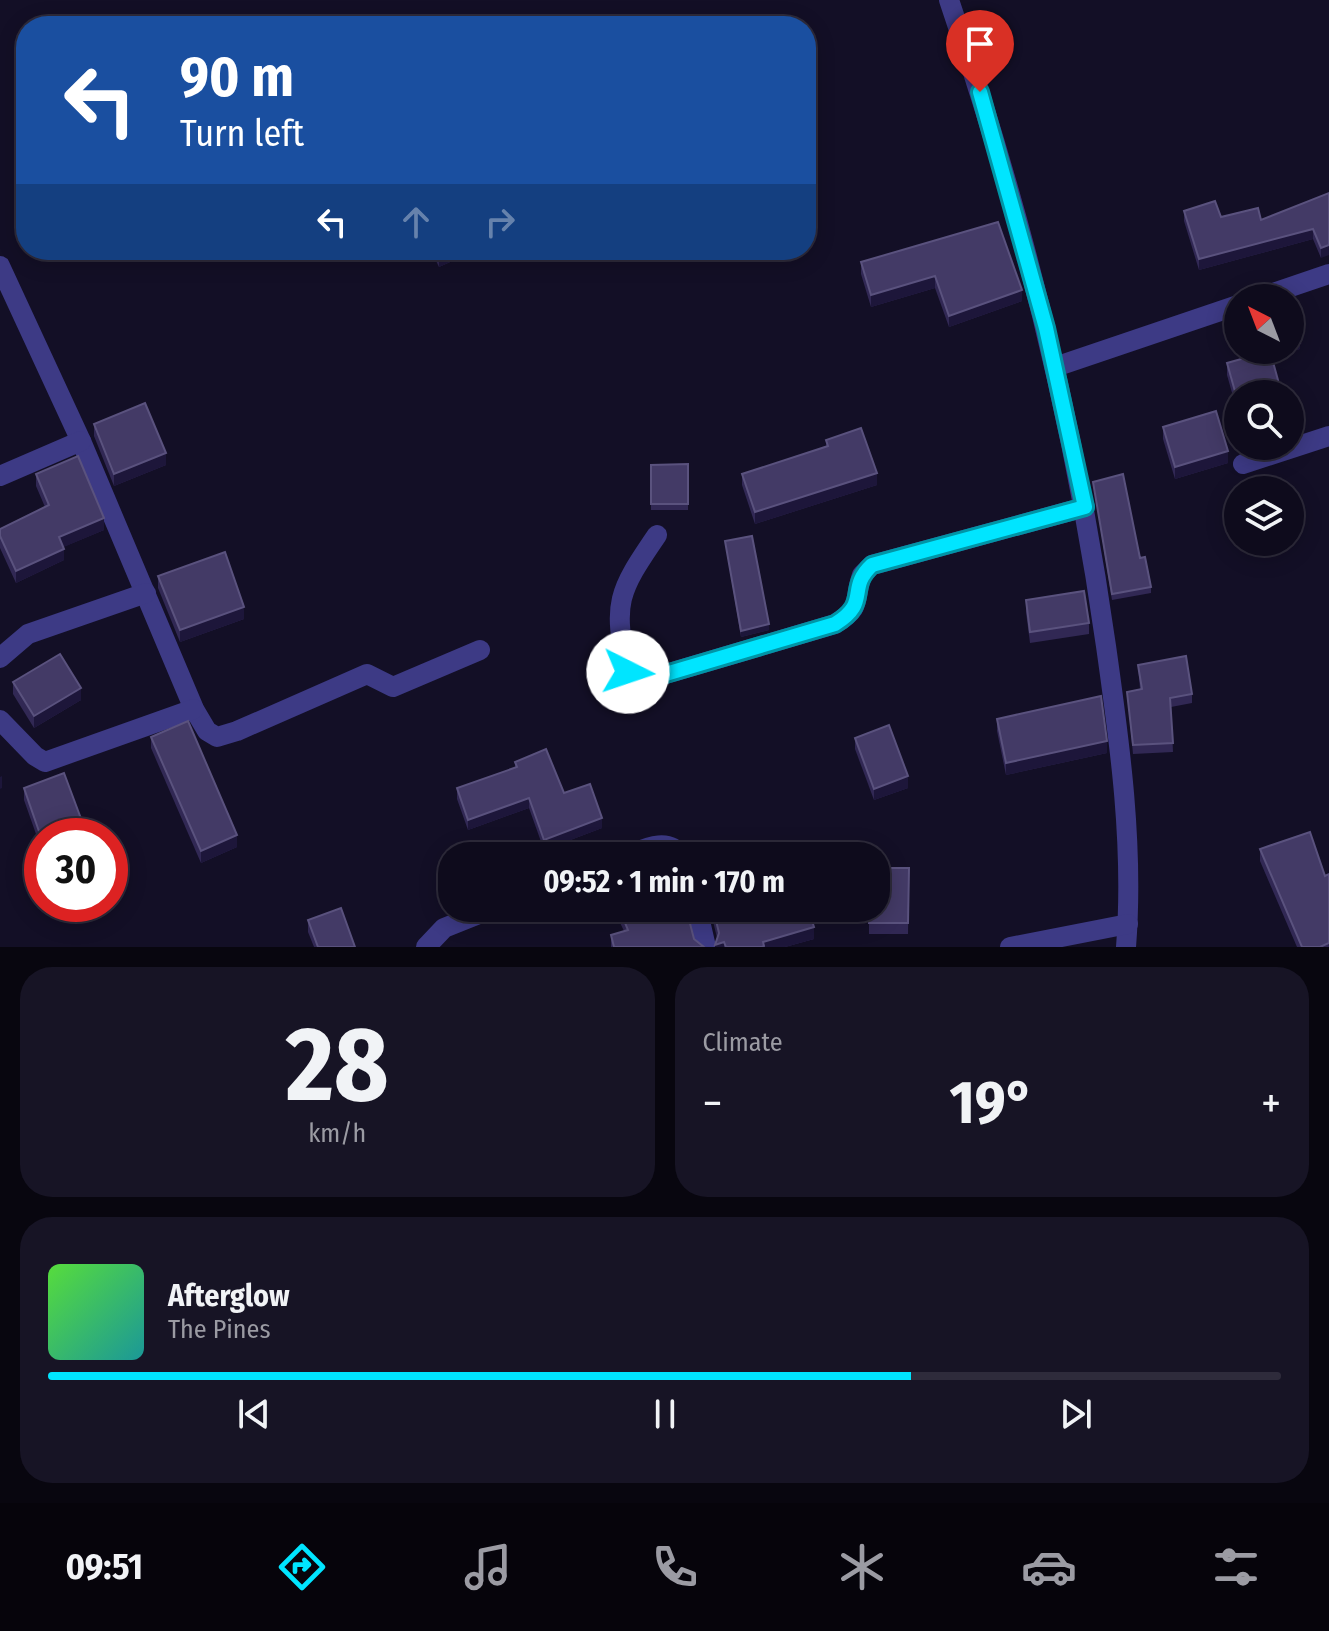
<!DOCTYPE html>
<html lang="en">
<head>
<meta charset="utf-8">
<style>
  :root { --surface:#0e0b1c; --page:#171425; --text:#f1f3f6; --muted:#9b9ba3; --line:#2e2b3b; --accent:#00e5ff }
  body { margin:0; font-family:"Fira Sans Condensed",sans-serif; background:var(--page); color:var(--text); height:100vh; display:flex; flex-direction:column; font-size:30px; white-space:nowrap }
  * { box-sizing:border-box; margin:0 }
  p { font-size:26px; color:var(--muted) }
  .icon { flex:none; width:44px; height:44px; fill:none; stroke:currentColor; stroke-width:2; stroke-linecap:round; stroke-linejoin:round }
  .map { position:relative; height:947px; overflow:hidden }
  .sheet { display:flex; flex-direction:column; gap:20px; padding:20px; background:#08060f; flex:1 }
  .sheet>* { flex:none }
  .guide { position:absolute; left:16px; top:16px; width:800px; height:244px; border-radius:32px; box-shadow:0 4px 20px #0003,0 0 0 2px var(--line); background:#1a4fa0; color:#fff; overflow:hidden }
  .needle { width:52px; rotate:318deg }
  .buttons { position:absolute; left:1224px; top:284px; display:grid; gap:16px }
  .buttons a { display:grid; place-items:center; width:80px; height:80px; border-radius:50%; background:var(--surface); box-shadow:0 4px 20px #0003,0 0 0 2px var(--line); font-size:40px }
  .speed { position:absolute; left:24px; top:818px; display:flex; gap:16px; font-size:40px; font-weight:700; text-align:center }
  .speed>* { display:grid; place-content:center; width:104px; height:104px; border-radius:50%; background:var(--surface); box-shadow:0 4px 20px #0003,0 0 0 2px var(--line); line-height:1 }
  .speed .limit { border:12px solid #d22; background:#fff; color:#111 }
  .pin { position:absolute; display:grid; place-items:center; width:68px; height:68px; color:#fff; margin:-82px -34px; border-radius:50% 50% 50% 0; rotate:-45deg; box-shadow:0 0 8px #0007 }
  .pin .icon { rotate:45deg }
  .me { position:absolute; width:88px; margin:-44px; rotate:94deg; stroke-linejoin:round; filter:drop-shadow(0 0 6px #0008) }
  .turn { display:flex; align-items:center; gap:28px; height:168px; padding:0 32px; font-size:36px }
  .turn .icon { width:104px; height:104px; stroke-width:2.5 }
  .turn b { display:block; font-size:56px; line-height:68px }
  .lanes { display:flex; align-items:center; height:76px; padding:0 32px; background:#0003; justify-content:center; gap:40px; direction:ltr }
  .lanes .off { opacity:.35 }
  .big { font-size:60px; font-weight:700; line-height:1.1 }
  .sheet .widget { flex:1; display:flex; flex-direction:column; justify-content:center; gap:12px; min-width:0; padding:0 28px; border-radius:32px; background:var(--page) }
  .sheet .dial { align-items:center; gap:0 }
  .dial b { font-size:104px; line-height:1 }
  .song { display:flex; align-items:center; gap:24px }
  .cover { width:96px; height:96px; border-radius:12px; background:linear-gradient(135deg,hsl(110 70% 55%),hsl(180 70% 35%)) }
  .played { height:8px; border-radius:4px; background:linear-gradient(90deg,var(--accent) 70%,var(--line) 70%) }
  .keys { display:flex; justify-content:space-around; direction:ltr }
  .heat { display:flex; justify-content:space-between; align-items:center; font-size:44px; direction:ltr }
  .sheet .tiles { flex:1; display:grid; gap:20px; grid-template-columns:1fr 1fr }
  .widget:last-child { grid-column:span 2 }
  .trip { position:absolute; left:438px; top:842px; width:452px; height:80px; border-radius:32px; background:var(--surface); box-shadow:0 4px 20px #0003,0 0 0 2px var(--line); font-weight:700; line-height:80px; text-align:center }
  .tab-bar { display:flex; height:128px; justify-content:space-around; align-items:center; background:#06040b; color:var(--muted) }
  .tab-bar .icon { width:56px; height:56px }
  .tab-bar .on { color:var(--accent) }
  .tab-bar b { font-size:36px; color:var(--text) }
  .map>svg:first-child { display:block }
  .lines { fill:none; stroke-linecap:round; stroke-linejoin:round }
  .street { stroke:#3d3a85; stroke-width:20 }
  .wall { fill:#312854 }
  .shaded-wall { fill:#1d163a }
  .building { fill:#433a66; stroke:#5a527e; stroke-width:2 }
  .route-casing { stroke:#0095a6; stroke-width:20 }
  .route { stroke:#00e5ff; stroke-width:14 }
</style>
</head>
<body>
<div class="map">
<svg width="1329" height="947" viewBox="0 0 1329 947">
  <rect width="100%" height="100%" fill="#130f26"/>
  <g class="lines">
    <g class="street">
      <path d="M949,0C1021,210 1075,425 1106,646C1120,745 1134,847 1126,947"/>
      <path d="M0,266L81,441L194,709L207,731L217,737L237,731L367,674L393,687L480,650"/>
      <path d="M1258,298L1329,274"/>
      <path d="M1055,367L1238,305"/>
      <path d="M1243,464L1329,436"/>
      <path d="M0,476L81,441"/>
      <path d="M657,535C618,592 612,603 628,672L642,681L835,624C863,607 853,601 862,575L872,565L1085,507"/>
      <path d="M0,658L28,634L146,593"/>
      <path d="M0,720L35,756L45,762L194,709"/>
      <path d="M626,856C644,849 668,836 681,856"/>
      <path d="M697,908L706,947"/>
      <path d="M426,947L444,928L494,908"/>
      <path d="M1010,947L1128,924"/>
    </g>
  </g>
  <g class="wall">
    <path d="M1329,193L1321,258L1313,239L1199,270L1184,221V211L1221,217L1261,220Z"/>
    <path d="M998,222L1022,301L949,327L935,288L871,307L861,274V262Z"/>
    <path d="M431,250H477L439,267Z"/>
    <path d="M1300,349L1272,356L1281,394H1238V414L1227,375V363L1265,352V350Z"/>
    <path d="M94,424L166,465L114,486L94,436Z"/>
    <path d="M1163,427L1228,463L1175,479L1163,439Z"/>
    <path d="M826,440L877,485L755,524L742,485V474L826,447Z"/>
    <path d="M688,464V510H651V465Z"/>
    <path d="M36,474L104,530L63,547L64,560L16,583L0,548V529L45,507L36,486Z"/>
    <path d="M1093,482L1140,558L1151,587V593L1112,600Z"/>
    <path d="M725,541L769,630L741,637Z"/>
    <path d="M158,576L244,619L180,642L158,588Z"/>
    <path d="M1026,600L1089,623V634L1030,643L1026,612Z"/>
    <path d="M1138,665L1192,694V703L1171,707L1173,752L1133,754L1127,692L1140,689Z"/>
    <path d="M13,682L81,700L34,728L13,694Z"/>
    <path d="M997,719L1107,753L1006,775L997,731Z"/>
    <path d="M151,737L237,847L201,863L151,748Z"/>
    <path d="M855,738L908,788L874,800L855,749Z"/>
    <path d="M515,762L564,793L602,828L544,850L529,808L468,830L457,799V788L515,768Z"/>
    <path d="M24,788L86,832L96,836H42V851L24,800Z"/>
    <path d="M1260,849L1325,876L1329,947H1297L1260,861Z"/>
    <path d="M909,868L908,934H869V908Z"/>
    <path d="M613,908H686L694,939L704,947H611V935L624,931Z"/>
    <path d="M710,908H808L814,939L785,947H715L717,938Z"/>
    <path d="M308,920L355,947H314L308,932Z"/>
  </g>
  <g class="shaded-wall">
    <path d="M1313,229V239L1199,270V259Z"/>
    <path d="M1329,245V255L1321,258V248Z"/>
    <path d="M452,250H477L439,267V256Z"/>
    <path d="M935,276V288L871,307V295Z"/>
    <path d="M1022,290V301L949,327V316Z"/>
    <path d="M1300,343V349L1267,358V352L1273,350H1290V346Z"/>
    <path d="M1228,451V463L1175,479V467Z"/>
    <path d="M166,453V465L114,486V474Z"/>
    <path d="M877,473V485L755,524V512Z"/>
    <path d="M104,518V530L59,549V537Z"/>
    <path d="M64,549V560L16,583V571Z"/>
    <path d="M244,607V619L180,642V630Z"/>
    <path d="M769,624V630L741,637V631Z"/>
    <path d="M81,688V700L34,728V716Z"/>
    <path d="M1107,741V753L1006,775V763Z"/>
    <path d="M2,776V788L0,789V777Z"/>
    <path d="M908,776V788L874,800V789Z"/>
    <path d="M529,798V808L468,830V820Z"/>
    <path d="M602,818V828L544,850V840Z"/>
    <path d="M237,835V847L201,863V851Z"/>
    <path d="M814,927V939L785,947H762L763,942Z"/>
    <path d="M724,942V947H715V945Z"/>
  </g>
  <g class="building">
    <path d="M1329,193V245L1321,248L1313,229L1199,259L1184,211L1215,201L1221,217L1258,208L1261,220Z"/>
    <path d="M998,222L1022,290L949,316L935,276L871,295L861,262Z"/>
    <path d="M436,250H452L439,256Z"/>
    <path d="M1290,301L1300,343L1290,346Z"/>
    <path d="M1270,351L1281,391L1272,394H1238V402L1227,363Z"/>
    <path d="M145,403L166,453L114,474L94,424Z"/>
    <path d="M1216,411L1228,451L1175,467L1163,427Z"/>
    <path d="M861,428L877,473L755,512L742,474L828,446L826,440Z"/>
    <path d="M78,456L104,518L59,537L64,549L16,571L0,536V529L49,505L36,474Z"/>
    <path d="M688,464V504H651V465Z"/>
    <path d="M1123,474L1140,558L1145,557L1151,587L1112,594L1093,482Z"/>
    <path d="M752,536L769,624L741,631L725,541Z"/>
    <path d="M225,552L244,607L180,630L158,576Z"/>
    <path d="M1084,591L1089,623L1030,632L1026,600Z"/>
    <path d="M60,654L81,688L34,716L13,682Z"/>
    <path d="M1186,656L1192,694L1170,698L1173,743L1133,745L1127,692L1142,689L1138,665Z"/>
    <path d="M1101,696L1107,741L1006,763L997,719Z"/>
    <path d="M188,721L237,835L201,851L151,737Z"/>
    <path d="M889,725L908,776L874,789L855,738Z"/>
    <path d="M546,749L564,793L590,784L602,818L544,840L529,798L468,820L457,788L517,767L515,762Z"/>
    <path d="M64,773L86,832L94,829L96,836H42V840L24,788Z"/>
    <path d="M1310,832L1325,876L1329,874V943L1320,947H1302L1260,849Z"/>
    <path d="M791,848L794,856H762Z"/>
    <path d="M876,868H909L908,923H869V908H876Z"/>
    <path d="M341,908L355,947H318L308,920Z"/>
    <path d="M619,908H686L694,939L704,947H614L611,935L628,930Z"/>
    <path d="M713,908H808L814,927L763,942L764,946L762,947H726L724,942L715,945L719,933Z"/>
  </g>
  <g class="lines">
    <g class="route-casing">
      <path id="route" d="M628,672L642,681L835,624C871,602 846,589 872,565L1085,507L1046,328L980,92"/>
    </g>
    <use href="#route" class="route"/>
  </g>
</svg>
<div class="buttons">
<a><svg class="needle" viewBox="-14 -14 28 28"><path d="M0-13l5 13h-10z" fill="#e53935"/><path d="M0 13l5-13h-10z" fill="#9b9ba3"/></svg></a>
<a><svg class="icon" aria-label="search" viewBox="0 0 24 24"><circle cx="10" cy="10" r="6"/><path d="M15 15l6 6"/></svg></a>
<a><svg class="icon" aria-label="layers" viewBox="0 0 24 24"><path d="M12 4l9 5-9 5-9-5zM3 14l9 5 9-5"/></svg></a>
</div>
<div class="speed"><div class="limit">30</div></div>
<div class="pin" style="left:980px;top:92px;background:#d93025"><svg class="icon" aria-label="arrive" viewBox="0 0 24 24"><path d="M6 21V4h12l-3 4 3 4H6"/></svg></div>
<svg class="me" style="left:628px;top:672px" viewBox="-20 -20 40 40"><circle r="19" fill="#fff"/><path d="M0-13L10 11 0 6-10 11z" fill="#00e5ff"/></svg>
<div class="trip">09:52 · 1 min · 170 m</div>
<div class="guide">
<div class="turn"><svg class="icon" aria-label="left" viewBox="0 0 24 24"><path d="M17 20v-9H6M10 6l-5 5 5 5"/></svg><div><b>90 m</b>Turn left</div></div>
<div class="lanes"><svg class="icon" aria-label="left" viewBox="0 0 24 24"><path d="M17 20v-9H6M10 6l-5 5 5 5"/></svg><svg class="icon off" aria-label="ahead" viewBox="0 0 24 24"><path d="M12 20V5M6 11l6-6 6 6"/></svg><svg class="icon off" aria-label="right" viewBox="0 0 24 24"><path d="M7 20v-9h11M14 6l5 5-5 5"/></svg></div>
</div>
</div>
<section class="sheet">
<div class="tiles">
<div class="widget dial"><b>28</b><p>km/h</p></div>
<div class="widget"><p>Climate</p>
<div class="heat"><a>−</a><b class="big">19°</b><a>+</a></div>
</div>
<div class="widget">
<div class="song"><i class="cover"></i><div><b>Afterglow</b><p>The Pines</p></div></div>
<div class="played"></div>
<div class="keys"><svg class="icon" aria-label="previous" viewBox="0 0 24 24"><path d="M18 5L8 12l10 7zM5 5v14"/></svg><svg class="icon" aria-label="pause" viewBox="0 0 24 24"><path d="M8 5v14M16 5v14"/></svg><svg class="icon" aria-label="next" viewBox="0 0 24 24"><path d="M6 5l10 7-10 7zM19 5v14"/></svg></div>
</div>
</div>
</section>
<nav class="tab-bar">
<b>09:51</b>
<svg class="icon on" aria-label="directions" viewBox="0 0 24 24"><path d="M12 3l9 9-9 9-9-9zM9 14v-3h6M13 9l2 2-2 2"/></svg>
<svg class="icon" aria-label="music" viewBox="0 0 24 24"><path d="M9 18V5l10-2v13"/><circle cx="6" cy="18" r="3"/><circle cx="16" cy="16" r="3"/></svg>
<svg class="icon" aria-label="phone" viewBox="0 0 24 24"><path d="M5 4h4l2 5-3 2q2 4 5 5l2-3 5 2v4C11 20 4 13 5 4z"/></svg>
<svg class="icon" aria-label="climate" viewBox="0 0 24 24"><path d="M12 3v18M4 7l16 10M4 17L20 7"/></svg>
<svg class="icon" aria-label="car" viewBox="0 0 24 24"><path d="M5 17H2v-5l4-1 3-4h7l3 4 3 1v5h-3M9 17h6M6 11h13"/><circle cx="7" cy="17" r="2"/><circle cx="17" cy="17" r="2"/></svg>
<svg class="icon" aria-label="filters" viewBox="0 0 24 24"><path d="M4 7h16M4 17h16"/><circle cx="9" cy="7" r="2"/><circle cx="15" cy="17" r="2"/></svg>
</nav>
</body>
</html>
